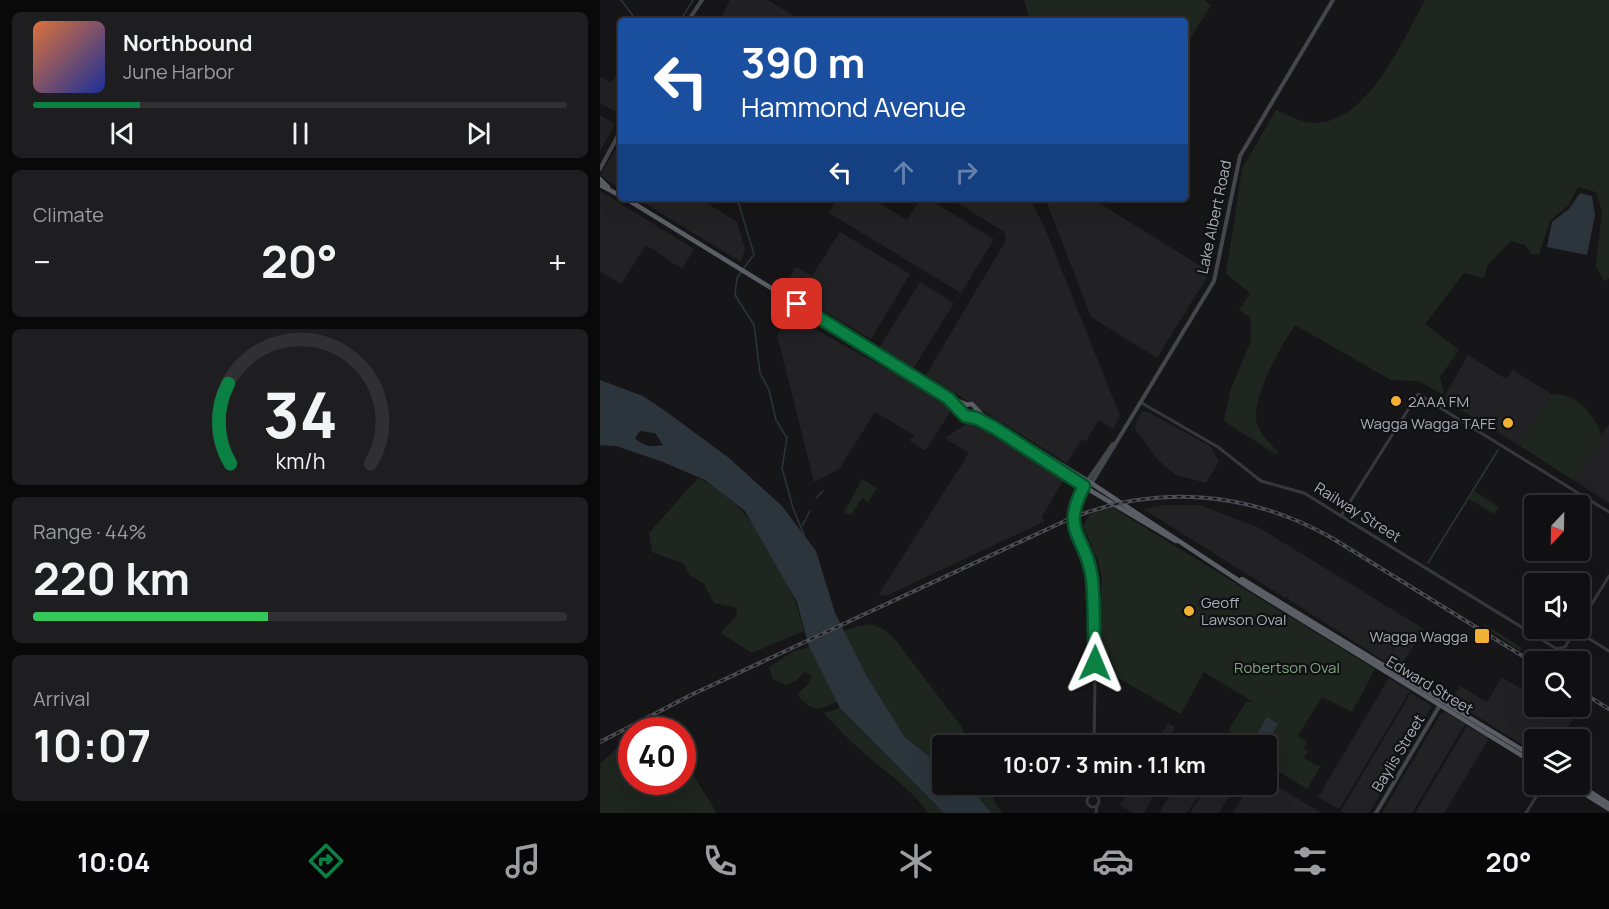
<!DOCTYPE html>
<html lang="en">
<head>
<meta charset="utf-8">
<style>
  :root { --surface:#101012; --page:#1e1e20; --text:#f1f3f6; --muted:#9c9d9f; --line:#303032; --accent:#0b8043 }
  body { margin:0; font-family:Manrope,sans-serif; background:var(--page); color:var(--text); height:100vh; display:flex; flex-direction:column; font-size:22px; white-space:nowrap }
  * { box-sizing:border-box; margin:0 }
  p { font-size:20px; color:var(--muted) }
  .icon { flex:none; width:33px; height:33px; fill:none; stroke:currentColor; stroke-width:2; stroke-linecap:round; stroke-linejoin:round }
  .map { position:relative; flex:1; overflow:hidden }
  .drawer { display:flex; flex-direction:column; gap:12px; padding:12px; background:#09090a; width:600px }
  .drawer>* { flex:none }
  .guide { position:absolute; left:18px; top:18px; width:570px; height:183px; border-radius:6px; box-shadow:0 6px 24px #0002,0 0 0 2px var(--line); background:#1a4fa0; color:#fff; overflow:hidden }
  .needle { width:39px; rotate:202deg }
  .buttons { position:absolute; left:924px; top:495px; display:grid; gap:12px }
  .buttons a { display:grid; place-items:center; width:66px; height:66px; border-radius:6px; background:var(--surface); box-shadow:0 6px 24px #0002,0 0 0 2px var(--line); font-size:30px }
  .speed { position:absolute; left:18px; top:717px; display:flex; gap:12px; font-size:30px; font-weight:700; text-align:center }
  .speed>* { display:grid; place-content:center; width:78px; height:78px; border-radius:50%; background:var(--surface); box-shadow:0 6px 24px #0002,0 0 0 2px var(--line); line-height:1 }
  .speed .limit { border:9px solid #d22; background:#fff; color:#111 }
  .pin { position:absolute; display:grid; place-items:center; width:51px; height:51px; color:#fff; margin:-26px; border-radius:12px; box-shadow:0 3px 9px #0006 }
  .me { position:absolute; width:66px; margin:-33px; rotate:1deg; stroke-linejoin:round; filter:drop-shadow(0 0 4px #0008) }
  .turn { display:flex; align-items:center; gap:21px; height:126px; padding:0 24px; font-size:27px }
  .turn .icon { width:78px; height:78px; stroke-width:2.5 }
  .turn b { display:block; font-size:42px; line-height:51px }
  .lanes { display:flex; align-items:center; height:57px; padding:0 24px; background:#0003; justify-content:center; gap:30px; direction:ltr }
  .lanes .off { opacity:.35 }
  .big { font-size:45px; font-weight:700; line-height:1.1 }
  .drawer .widget { flex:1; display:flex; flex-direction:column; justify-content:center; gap:9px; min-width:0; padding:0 21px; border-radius:9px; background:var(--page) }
  .drawer .dial { align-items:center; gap:0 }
  .dial svg { height:156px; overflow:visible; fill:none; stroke:var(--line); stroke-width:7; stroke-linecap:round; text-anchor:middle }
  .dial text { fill:var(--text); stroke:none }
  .song { display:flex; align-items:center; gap:18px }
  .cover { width:72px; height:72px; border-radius:9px; background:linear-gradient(135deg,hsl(20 70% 55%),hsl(230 70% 35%)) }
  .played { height:6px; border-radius:3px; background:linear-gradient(90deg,var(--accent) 20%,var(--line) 20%) }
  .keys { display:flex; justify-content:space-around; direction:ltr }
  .heat { display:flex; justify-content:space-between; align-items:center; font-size:33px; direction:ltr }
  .charge { height:9px; border-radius:4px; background:linear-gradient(90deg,#34c759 44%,var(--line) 0) }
  .trip { position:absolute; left:332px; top:735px; width:345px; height:60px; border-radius:6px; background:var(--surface); box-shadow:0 6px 24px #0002,0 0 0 2px var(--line); font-weight:700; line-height:60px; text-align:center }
  .tab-bar { display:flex; height:96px; justify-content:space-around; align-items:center; background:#060607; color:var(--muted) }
  .tab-bar .icon { width:42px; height:42px }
  .tab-bar .current { color:var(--accent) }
  .tab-bar b { font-size:27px; color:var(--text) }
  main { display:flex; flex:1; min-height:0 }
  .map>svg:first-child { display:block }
  .built { fill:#222225 }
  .green { fill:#1e261f }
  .water { fill:#2c353c; fill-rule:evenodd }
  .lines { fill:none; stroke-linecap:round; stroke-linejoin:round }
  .stream { stroke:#2c353c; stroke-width:1.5 }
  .tertiary { stroke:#37383d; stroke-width:3 }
  .secondary { stroke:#45474d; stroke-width:4 }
  .trunk { stroke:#5b5e65; stroke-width:4.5 }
  .rail-casing { stroke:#4a4c52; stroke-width:4 }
  .rail { stroke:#111113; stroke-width:1.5; stroke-dasharray:4.5; stroke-linecap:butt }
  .route-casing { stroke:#07532c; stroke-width:15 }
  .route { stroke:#0b8043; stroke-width:10 }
  .poi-dot { fill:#f2b134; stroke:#111113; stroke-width:2 }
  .labels { text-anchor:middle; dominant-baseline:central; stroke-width:4.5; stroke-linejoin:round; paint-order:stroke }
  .street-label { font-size:15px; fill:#a8adb8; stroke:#111113 }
  .poi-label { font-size:15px; fill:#a8adb8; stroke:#111113; text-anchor:start }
  .park-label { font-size:15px; fill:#7fa381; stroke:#111113 }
</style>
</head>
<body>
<main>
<section class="drawer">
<div class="widget">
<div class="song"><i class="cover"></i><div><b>Northbound</b><p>June Harbor</p></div></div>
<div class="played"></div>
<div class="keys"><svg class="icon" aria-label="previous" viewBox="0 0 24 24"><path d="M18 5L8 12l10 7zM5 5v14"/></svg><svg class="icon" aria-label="pause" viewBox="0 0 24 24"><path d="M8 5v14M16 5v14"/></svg><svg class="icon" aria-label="next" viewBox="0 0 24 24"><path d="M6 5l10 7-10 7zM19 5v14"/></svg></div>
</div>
<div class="widget"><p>Climate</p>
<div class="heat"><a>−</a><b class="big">20°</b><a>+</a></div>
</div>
<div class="widget dial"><svg viewBox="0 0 100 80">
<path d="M14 69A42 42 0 1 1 86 69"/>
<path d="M14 69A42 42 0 0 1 13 28" stroke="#0b8043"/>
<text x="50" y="56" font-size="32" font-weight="700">34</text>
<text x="50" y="72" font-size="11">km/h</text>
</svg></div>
<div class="widget"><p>Range · 44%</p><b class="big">220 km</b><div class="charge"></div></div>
<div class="widget"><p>Arrival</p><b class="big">10:07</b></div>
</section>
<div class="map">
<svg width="1009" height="813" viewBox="0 0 1009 813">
  <rect width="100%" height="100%" fill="#161618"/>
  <g class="built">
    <path d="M130,0H168L202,21H119Z"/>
    <path d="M21,67V115L0,103V77L11,83Z"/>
    <path d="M0,115L15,124L0,151Z"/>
    <path d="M21,141V189L0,175Z"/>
    <path d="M0,191L94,249L82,269L46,245L21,284L0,271Z"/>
    <path d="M36,198H99L137,222L145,249L141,262Z"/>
    <path d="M238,198H271L307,220L321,198H327L394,239L361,293L229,213Z"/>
    <path d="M350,198H430L446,231L520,416L513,429L499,420L486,441L481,440L467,463L326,375L406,240L404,232Z"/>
    <path d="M445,198H491L610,272L557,358L491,317Z"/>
    <path d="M240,232L310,274L271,339L184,287L196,267L212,276Z"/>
    <path d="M320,282L354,303L313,369L279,348Z"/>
    <path d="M189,315L298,375L352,409L325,451L310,441L314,435L275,412L239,469L214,482L177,335Z"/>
    <path d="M868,355L906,379L913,370L951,394L920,446L843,399Z"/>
    <path d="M546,411L610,446L619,461L606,483L576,475L558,460L535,429L537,419L542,412Z"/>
    <path d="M371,421L465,478L441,518L445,521L286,596L279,594L369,453L345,438Z"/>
    <path d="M1009,424V503L973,480Z"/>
    <path d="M564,505H600L660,528L824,629L798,670L699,606L688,599L689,596L685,598L543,509Z"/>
    <path d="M902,677L934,697V706L980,708L961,739L934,740V752L851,700L860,686L887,702Z"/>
    <path d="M789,678L810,691L739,809L718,797Z"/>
    <path d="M811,693L832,706L769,813H745L741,811Z"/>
    <path d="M846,712L865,724L812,813H782L841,713Z"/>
    <path d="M568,723L575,727L565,743L569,745H555Z"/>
    <path d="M867,726L887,737L888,740L844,813H815Z"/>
    <path d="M666,780L722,813H633L649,785L666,784Z"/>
    <path d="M532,785H560L544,813H533L520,805Z"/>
    <path d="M576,785H605L587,813H559Z"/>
    <path d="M607,785H636L619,813H590Z"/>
  </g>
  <g class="green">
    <path d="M424,0H604L611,5L585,47V21H430Z"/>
    <path d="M825,0H1009V278L1004,281L996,266L1002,211L996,192L978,187L968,206L950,220L939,254H931L925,245L911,241L887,266L884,278L864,273L825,324L859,350L840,377L844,395L818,381L791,380L695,325C681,346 655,392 656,417C656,431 669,442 678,452L675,454L624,421L630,391L651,341L650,317L639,310L650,293L626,274L642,169L676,110C689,115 702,123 716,123C769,121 803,40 825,0Z"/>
    <path d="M951,394C980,394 991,412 1002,435L973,480L920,446Z"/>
    <path d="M98,478C151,501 191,577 204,631L152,653L121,633L136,616L137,608L114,603L104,584L89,575L84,564L52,552L49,533Z"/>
    <path d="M262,479L277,488L268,502L262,498L251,515L244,512Z"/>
    <path d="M874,491L899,507L894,514L869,499Z"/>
    <path d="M510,506L775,669L752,712L722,697L698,736L707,742L704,749L708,751L704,758L718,766L722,764L707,789L666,764V746L641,745L644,741L628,731L646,702H653L604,672L581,714L504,670L498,658L502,578L498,561L483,526L489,515Z"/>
    <path d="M883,623L922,648L920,651L886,628Z"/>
    <path d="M271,624L283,629L294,638L363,729L366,745L342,746V767L305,737L266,675L243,632L258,626Z"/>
    <path d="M209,647L238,701C217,711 214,713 197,695L210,682L212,676L204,672L196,681L186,685L173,679L169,667L194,651Z"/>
    <path d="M240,708L344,813H328C314,793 297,780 278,765C258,749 241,732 224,713Z"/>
    <path d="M31,743L32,782H82L83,759L117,813H0V764L16,749Z"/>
    <path d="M369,785H385L402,813H391Z"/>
  </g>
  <g class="water">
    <path d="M980,193L992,196L995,215L987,255L947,247L952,222L969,209Z"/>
    <path d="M0,380L43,396L64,410L129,458L182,506L216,551L235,613L266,675L305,737L342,767V784L369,785L391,813H344L240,708L209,647L197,602L145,511L105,480L63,462L16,446L0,445ZM40,431L55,433L63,445C53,447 43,447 35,438Z"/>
    <path d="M667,717L678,724L666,744L655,738Z"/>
  </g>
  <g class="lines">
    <g class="stream">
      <path d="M21,0L37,21"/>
      <path d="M80,21L93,0"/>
      <path d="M137,198L154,254L137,278L135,295L154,325L160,373L169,390L176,420L187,438L182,468L193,508L206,540"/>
      <path d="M216,498L223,491"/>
      <path d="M202,526L210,511"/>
      <path d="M828,563L898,450"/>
    </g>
    <g class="tertiary">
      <path d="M540,402L618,447L661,481L704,493L957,649L965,647L976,628"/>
      <path d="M484,486C461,529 482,531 491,571C493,582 491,593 495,604"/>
      <path d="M488,489L479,508L477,519L496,577L495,668"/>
      <path d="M741,516L818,394L1009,512"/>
      <path d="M980,623L1009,576"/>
      <path d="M975,630L1009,651"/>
      <path d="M494,679L490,673L495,668"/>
      <path d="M495,680L501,674L495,668"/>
      <path d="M494,746L495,680"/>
      <path d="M495,784L496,795"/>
      <circle cx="493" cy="801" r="6"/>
      <path d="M490,796L491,784"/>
      <path d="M936,796L941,784"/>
      <path d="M496,813L497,806"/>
      <path d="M926,813L944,784"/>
    </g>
    <g class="secondary">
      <path d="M88,21L102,0"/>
      <path d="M0,169L21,130"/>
      <path d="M484,486L513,444"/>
      <path d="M488,489L614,281L640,156L733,0"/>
      <path d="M776,813L840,705"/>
    </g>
    <g class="trunk">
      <path d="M0,179L8,187"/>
      <path d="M0,185L21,196"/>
      <path d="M25,198L317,378L348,397L366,404"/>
      <path d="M376,409L374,414L369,417L362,410L365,405L372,404L384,417L491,483L650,588L934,763"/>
      <path d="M371,416L395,428L493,492L576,541"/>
      <path d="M642,579L934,757"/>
      <path d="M969,784L1009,809"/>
      <path d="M978,784L1009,804"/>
    </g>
    <g class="rail-casing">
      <g id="rail">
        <path d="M980,691L1009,709"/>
        <path d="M0,742L93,694L467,520C555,483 649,491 732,538L934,663"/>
      </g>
    </g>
    <use href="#rail" class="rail"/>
  </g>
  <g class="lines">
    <g class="route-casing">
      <path id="route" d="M197,304L348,398L365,416L376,418L395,428L484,486C459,534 487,535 492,579C495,607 493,634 495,663"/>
    </g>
    <use href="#route" class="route"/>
  </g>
  <g class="poi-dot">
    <circle cx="796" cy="401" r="6"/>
    <circle cx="908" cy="423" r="6"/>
    <circle cx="589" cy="611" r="6"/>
    <rect x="874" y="628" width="16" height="16" rx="3"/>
  </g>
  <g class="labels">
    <g class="street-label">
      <text transform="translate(614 217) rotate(-78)">Lake Albert Road</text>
      <text transform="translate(758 512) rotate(32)">Railway Street</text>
      <text transform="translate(830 685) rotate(31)">Edward Street</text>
      <text transform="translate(798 753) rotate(-59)">Baylis Street</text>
    </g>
    <g class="poi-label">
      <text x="808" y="401">2AAA FM</text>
      <text x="896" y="423" text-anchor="end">Wagga Wagga TAFE</text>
      <text x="601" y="602">Geoff<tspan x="601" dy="17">Lawson Oval</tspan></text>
      <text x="868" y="636" text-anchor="end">Wagga Wagga</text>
    </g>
    <g class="park-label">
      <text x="687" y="667">Robertson Oval</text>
    </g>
  </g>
</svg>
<div class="buttons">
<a><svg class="needle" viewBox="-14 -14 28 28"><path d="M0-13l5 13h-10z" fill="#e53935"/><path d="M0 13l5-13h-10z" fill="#9c9d9f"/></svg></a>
<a><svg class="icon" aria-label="sound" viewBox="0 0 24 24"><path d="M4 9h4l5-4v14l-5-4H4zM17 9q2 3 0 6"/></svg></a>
<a><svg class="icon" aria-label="search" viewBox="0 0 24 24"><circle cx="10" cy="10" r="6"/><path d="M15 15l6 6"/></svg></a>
<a><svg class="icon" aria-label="layers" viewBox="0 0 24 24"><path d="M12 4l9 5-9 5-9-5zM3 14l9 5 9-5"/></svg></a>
</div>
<div class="speed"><div class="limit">40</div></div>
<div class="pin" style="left:197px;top:304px;background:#d93025"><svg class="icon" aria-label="arrive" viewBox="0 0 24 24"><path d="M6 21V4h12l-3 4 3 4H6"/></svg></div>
<svg class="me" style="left:495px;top:663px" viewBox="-20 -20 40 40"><path d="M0-17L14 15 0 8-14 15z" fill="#0b8043" stroke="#fff" stroke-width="4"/></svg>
<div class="trip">10:07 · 3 min · 1.1 km</div>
<div class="guide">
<div class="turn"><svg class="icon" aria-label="left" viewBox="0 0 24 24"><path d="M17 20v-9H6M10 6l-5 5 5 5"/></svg><div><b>390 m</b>Hammond Avenue</div></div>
<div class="lanes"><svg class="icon" aria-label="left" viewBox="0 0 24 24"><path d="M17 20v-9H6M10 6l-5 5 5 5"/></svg><svg class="icon off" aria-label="ahead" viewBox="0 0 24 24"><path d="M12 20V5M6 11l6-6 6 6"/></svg><svg class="icon off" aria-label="right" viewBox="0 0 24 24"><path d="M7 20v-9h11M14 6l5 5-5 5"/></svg></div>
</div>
</div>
</main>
<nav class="tab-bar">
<b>10:04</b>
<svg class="icon current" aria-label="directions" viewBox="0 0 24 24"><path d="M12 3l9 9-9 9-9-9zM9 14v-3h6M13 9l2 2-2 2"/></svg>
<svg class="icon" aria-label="music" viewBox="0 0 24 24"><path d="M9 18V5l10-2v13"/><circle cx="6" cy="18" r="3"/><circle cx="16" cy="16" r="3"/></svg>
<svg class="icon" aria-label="phone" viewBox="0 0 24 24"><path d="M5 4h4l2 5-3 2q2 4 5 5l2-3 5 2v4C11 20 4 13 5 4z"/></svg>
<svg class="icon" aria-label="climate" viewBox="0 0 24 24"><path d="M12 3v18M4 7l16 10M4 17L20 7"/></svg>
<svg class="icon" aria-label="car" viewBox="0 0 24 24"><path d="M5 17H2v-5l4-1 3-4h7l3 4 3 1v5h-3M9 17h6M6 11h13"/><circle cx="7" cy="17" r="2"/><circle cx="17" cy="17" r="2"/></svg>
<svg class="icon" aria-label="filters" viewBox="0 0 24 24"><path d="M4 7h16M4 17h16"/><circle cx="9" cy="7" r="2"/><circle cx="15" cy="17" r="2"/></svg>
<b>20°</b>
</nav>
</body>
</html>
